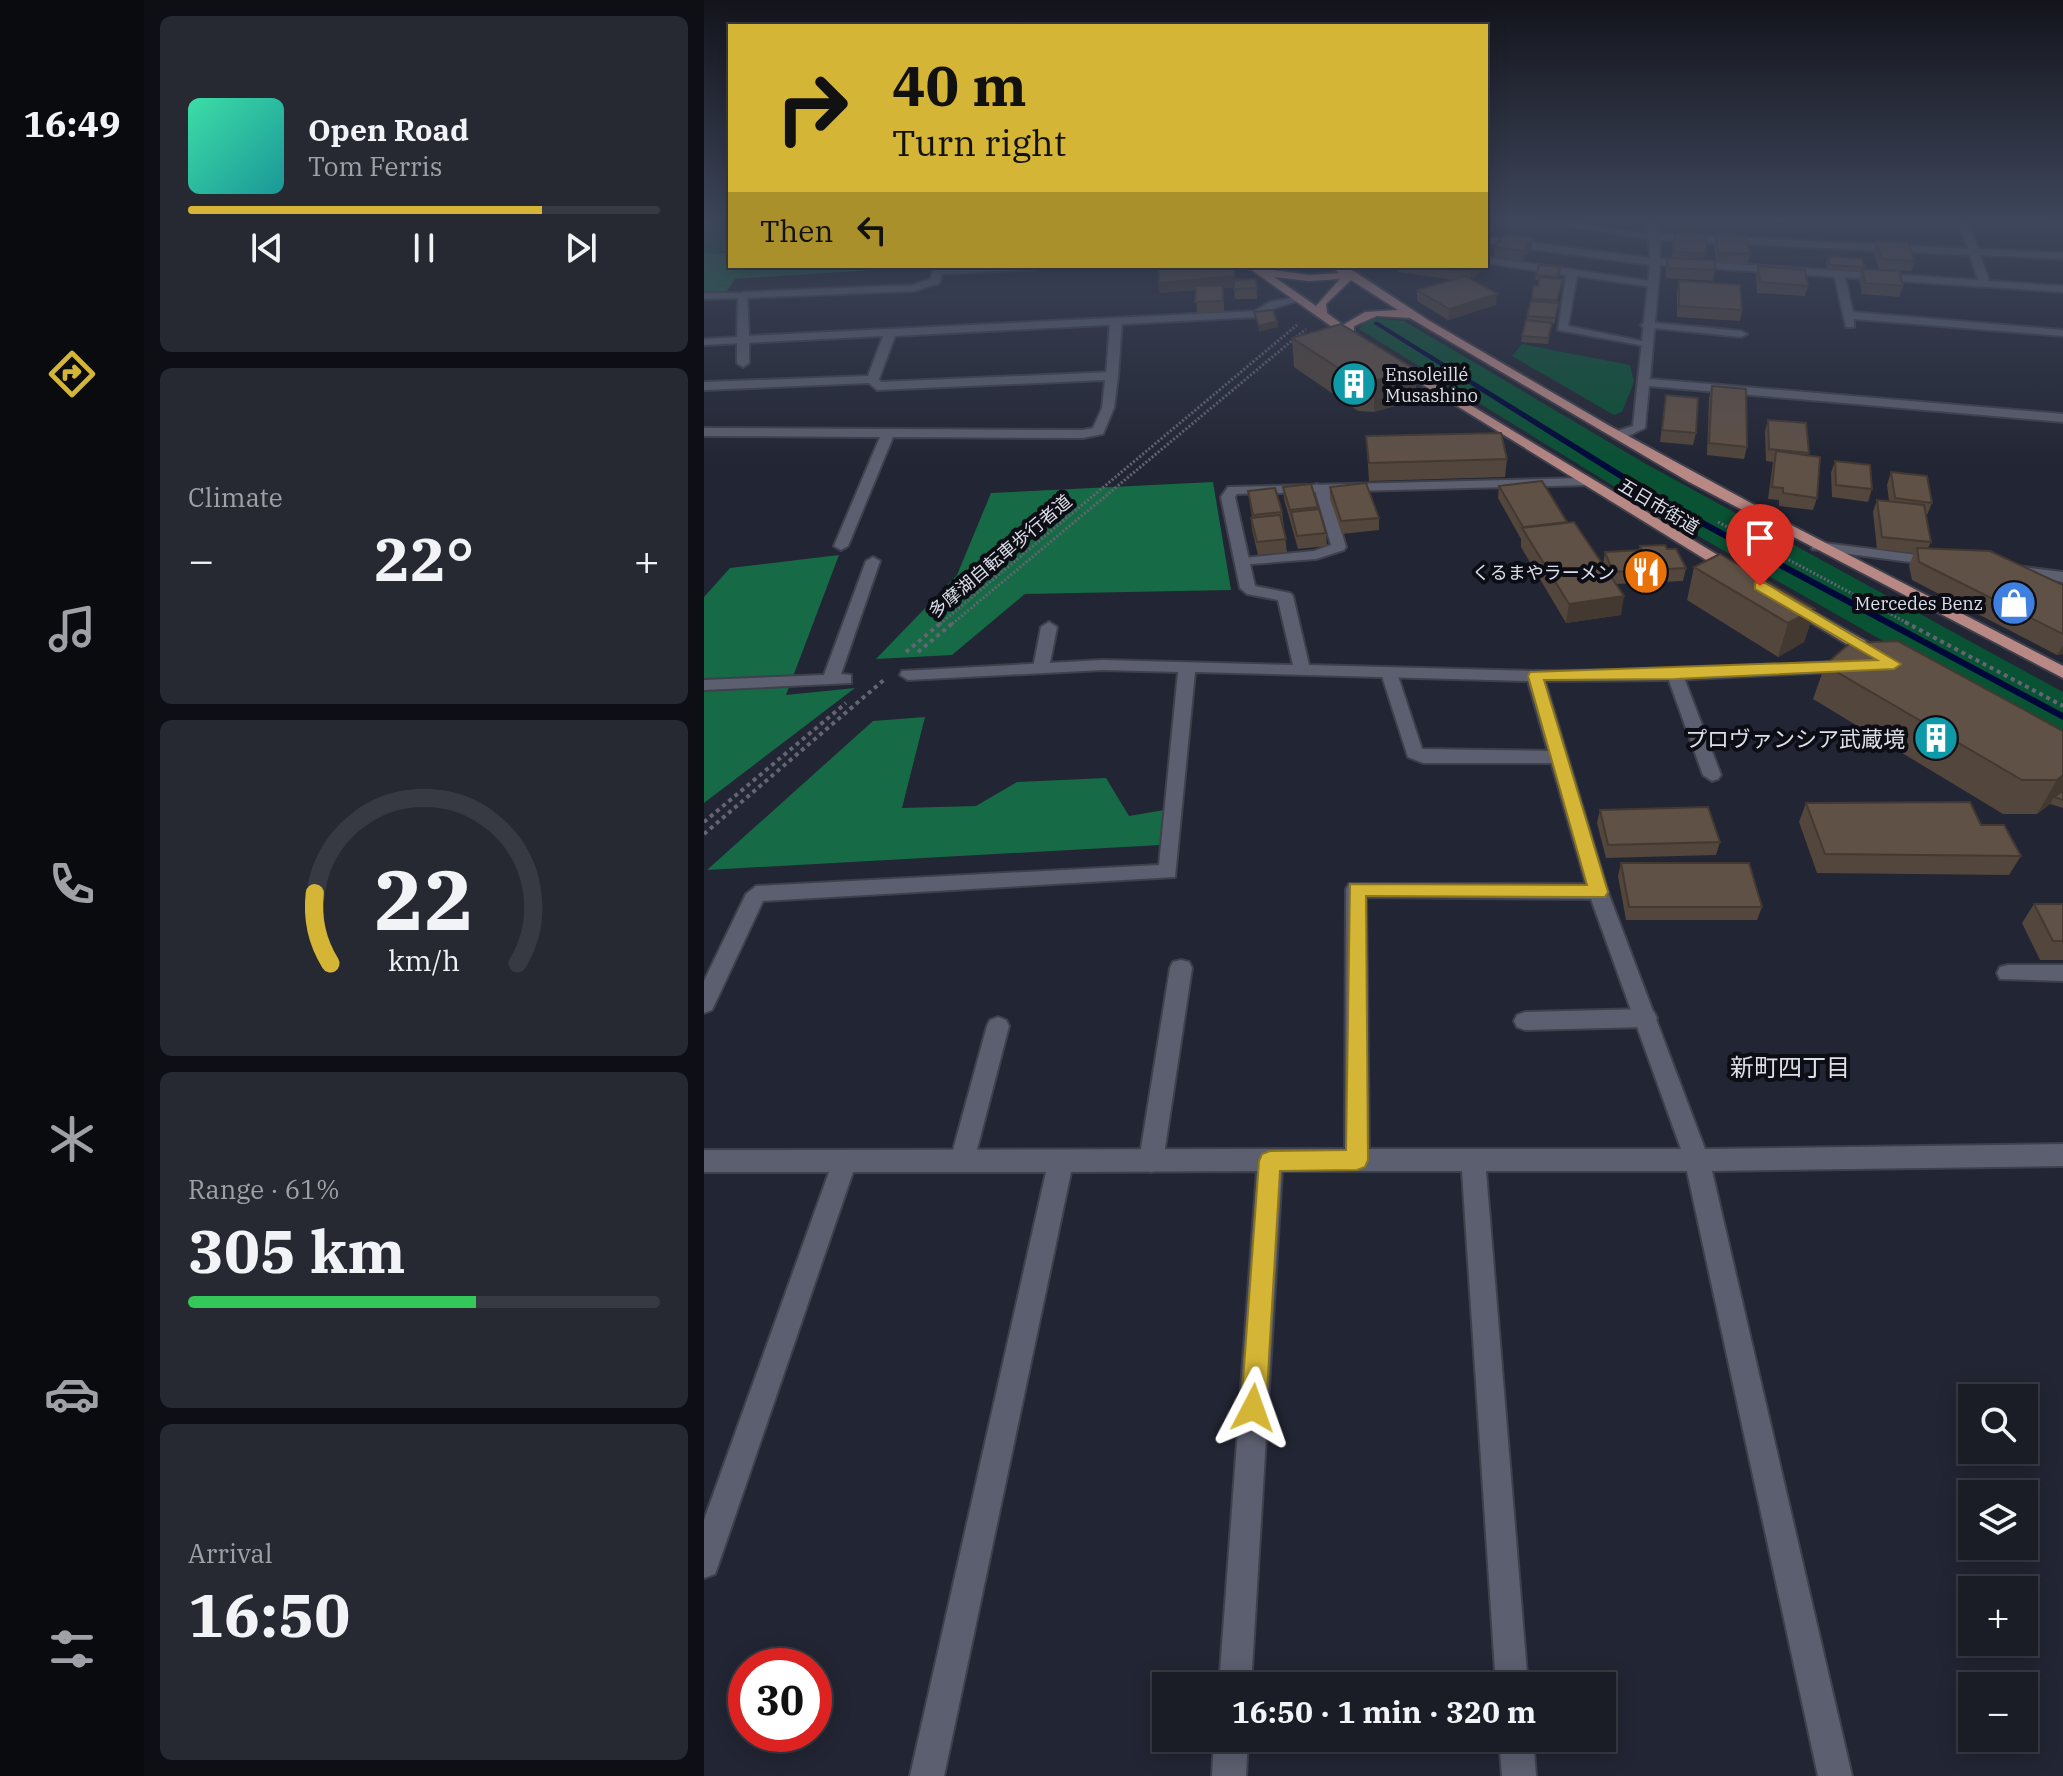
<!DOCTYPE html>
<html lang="en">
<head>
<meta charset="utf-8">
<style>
  :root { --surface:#1a1c26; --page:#272932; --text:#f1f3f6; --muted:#9fa1a7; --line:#383a43; --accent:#d4b535 }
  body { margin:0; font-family:"IBM Plex Serif","Noto Sans JP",serif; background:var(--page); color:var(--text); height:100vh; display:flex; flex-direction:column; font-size:30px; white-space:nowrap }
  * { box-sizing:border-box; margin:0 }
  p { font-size:26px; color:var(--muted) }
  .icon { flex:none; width:44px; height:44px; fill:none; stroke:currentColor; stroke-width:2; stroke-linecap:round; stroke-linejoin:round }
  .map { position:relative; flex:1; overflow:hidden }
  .details { display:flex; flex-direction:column; gap:16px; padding:16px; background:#0e0f15; width:560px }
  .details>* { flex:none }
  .top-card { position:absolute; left:24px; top:24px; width:760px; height:244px; border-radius:0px; box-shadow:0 4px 20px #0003,0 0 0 2px var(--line); background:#d4b535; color:#111; overflow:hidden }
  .tools { position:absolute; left:1254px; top:1384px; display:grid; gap:16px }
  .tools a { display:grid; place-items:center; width:80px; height:80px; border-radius:0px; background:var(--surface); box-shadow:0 4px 20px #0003,0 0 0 2px var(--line); font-size:40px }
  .speed { position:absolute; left:24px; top:1648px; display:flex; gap:16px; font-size:40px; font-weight:700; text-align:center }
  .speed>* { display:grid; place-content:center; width:104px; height:104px; border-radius:50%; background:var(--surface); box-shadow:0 4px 20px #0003,0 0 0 2px var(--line); line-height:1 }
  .speed .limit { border:12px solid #d22; background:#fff; color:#111 }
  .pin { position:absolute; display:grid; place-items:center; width:68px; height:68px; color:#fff; margin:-82px -34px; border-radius:50% 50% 50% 0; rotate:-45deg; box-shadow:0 0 8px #0007 }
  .pin .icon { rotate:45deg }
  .me { position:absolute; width:88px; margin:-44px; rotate:4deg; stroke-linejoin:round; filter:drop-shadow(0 0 6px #0008) }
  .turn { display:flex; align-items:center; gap:28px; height:168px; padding:0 32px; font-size:36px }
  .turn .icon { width:104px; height:104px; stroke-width:2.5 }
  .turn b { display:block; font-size:56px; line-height:68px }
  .then { display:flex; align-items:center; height:76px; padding:0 32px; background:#0003; gap:16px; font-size:30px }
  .big { font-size:60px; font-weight:700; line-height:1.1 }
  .details .tile { flex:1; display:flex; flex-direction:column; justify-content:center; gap:12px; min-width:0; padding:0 28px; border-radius:12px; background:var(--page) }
  .details .dial { align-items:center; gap:0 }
  .dial svg { height:208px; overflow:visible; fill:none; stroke:var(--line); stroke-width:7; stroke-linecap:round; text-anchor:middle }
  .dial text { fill:var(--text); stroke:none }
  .song { display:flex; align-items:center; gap:24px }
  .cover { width:96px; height:96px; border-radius:12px; background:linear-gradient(135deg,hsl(160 70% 55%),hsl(180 70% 35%)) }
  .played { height:8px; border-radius:4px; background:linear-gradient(90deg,var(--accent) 75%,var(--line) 75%) }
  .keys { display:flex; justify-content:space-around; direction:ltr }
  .heat { display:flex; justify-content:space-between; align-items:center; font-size:44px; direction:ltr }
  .charge { height:12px; border-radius:6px; background:linear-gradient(90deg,#34c759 61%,var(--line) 0) }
  .trip { position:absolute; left:448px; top:1672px; width:464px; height:80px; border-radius:0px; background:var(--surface); box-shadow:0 4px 20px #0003,0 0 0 2px var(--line); font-weight:700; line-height:80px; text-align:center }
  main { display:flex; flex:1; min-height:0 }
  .dock { display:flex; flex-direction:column; width:144px; justify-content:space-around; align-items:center; background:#0a0b0f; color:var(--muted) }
  .dock .icon { width:56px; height:56px }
  .dock .on { color:var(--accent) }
  .dock b { font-size:36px; color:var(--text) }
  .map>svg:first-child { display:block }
  .green { fill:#095234 }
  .forest { fill:#166a46 }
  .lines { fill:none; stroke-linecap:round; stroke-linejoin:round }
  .stream { fill:#00073a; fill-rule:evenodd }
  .lane-casing { stroke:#3e404c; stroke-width:4 }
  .street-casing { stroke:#3e404c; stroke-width:4 }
  .primary-casing { stroke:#3e404c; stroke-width:4 }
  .path-far1 { stroke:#636572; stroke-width:3; stroke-dasharray:2 2; stroke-linecap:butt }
  .path { stroke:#636572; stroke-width:4; stroke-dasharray:4 4; stroke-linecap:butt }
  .lane { fill:#5c5f6f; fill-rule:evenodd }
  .street { fill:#5c5f6f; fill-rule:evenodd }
  .primary { fill:#b88884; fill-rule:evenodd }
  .wall { fill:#53463c }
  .shaded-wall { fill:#433931 }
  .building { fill:#605146; stroke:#433931; stroke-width:2 }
  .route { fill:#d4b535; stroke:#8a7622; stroke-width:2 }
  .labels { text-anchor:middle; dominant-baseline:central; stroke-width:8; stroke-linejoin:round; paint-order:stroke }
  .far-poi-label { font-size:18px; fill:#dddfe9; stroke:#0d0e15; text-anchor:end }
  .far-street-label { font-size:18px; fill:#dddfe9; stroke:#0d0e15 }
  .poi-label { font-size:22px; fill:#dddfe9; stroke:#0d0e15; text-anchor:end }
  .neighbourhood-label { font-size:24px; fill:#dddfe9; stroke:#0d0e15 }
</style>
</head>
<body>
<main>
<nav class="dock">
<b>16:49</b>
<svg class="icon on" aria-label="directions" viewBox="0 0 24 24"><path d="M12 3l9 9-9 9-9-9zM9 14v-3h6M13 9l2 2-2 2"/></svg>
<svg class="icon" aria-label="music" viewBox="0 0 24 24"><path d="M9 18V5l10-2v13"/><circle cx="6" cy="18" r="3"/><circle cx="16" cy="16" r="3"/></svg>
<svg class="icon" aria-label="phone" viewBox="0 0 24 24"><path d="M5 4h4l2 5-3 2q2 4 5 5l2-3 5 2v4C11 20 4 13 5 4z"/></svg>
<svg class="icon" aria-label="climate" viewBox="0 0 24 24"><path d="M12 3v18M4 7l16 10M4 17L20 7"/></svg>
<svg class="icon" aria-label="car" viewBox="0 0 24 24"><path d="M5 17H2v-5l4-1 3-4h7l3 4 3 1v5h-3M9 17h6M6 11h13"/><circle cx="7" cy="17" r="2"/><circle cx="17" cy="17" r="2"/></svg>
<svg class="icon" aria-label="filters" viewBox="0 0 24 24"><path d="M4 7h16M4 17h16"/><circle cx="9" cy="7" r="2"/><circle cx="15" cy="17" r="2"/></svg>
</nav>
<section class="details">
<div class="tile">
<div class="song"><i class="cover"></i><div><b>Open Road</b><p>Tom Ferris</p></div></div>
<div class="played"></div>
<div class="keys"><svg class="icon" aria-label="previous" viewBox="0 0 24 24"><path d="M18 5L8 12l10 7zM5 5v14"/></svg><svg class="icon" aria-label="pause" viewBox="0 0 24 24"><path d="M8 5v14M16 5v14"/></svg><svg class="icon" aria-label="next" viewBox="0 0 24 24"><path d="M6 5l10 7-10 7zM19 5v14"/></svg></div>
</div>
<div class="tile"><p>Climate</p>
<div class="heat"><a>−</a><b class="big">22°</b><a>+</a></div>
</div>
<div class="tile dial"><svg viewBox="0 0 100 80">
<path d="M14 69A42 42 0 1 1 86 69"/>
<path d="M14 69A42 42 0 0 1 8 42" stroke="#d4b535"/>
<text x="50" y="56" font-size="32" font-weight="700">22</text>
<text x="50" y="72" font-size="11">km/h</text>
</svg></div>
<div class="tile"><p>Range · 61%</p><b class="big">305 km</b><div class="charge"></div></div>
<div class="tile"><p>Arrival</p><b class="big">16:50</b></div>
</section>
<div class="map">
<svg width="1359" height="1776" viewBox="0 0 1359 1776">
  <rect width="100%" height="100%" fill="#222533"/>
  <g class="green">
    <path d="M0,220H26V249L0,256Z"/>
    <path d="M673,318L700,321L942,464L1359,692V743L950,511L655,329L661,321Z"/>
    <path d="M818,344L926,365L930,382L918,412L910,415L808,356Z"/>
  </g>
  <g class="forest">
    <path d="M26,253V266H230L31,279L23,291L0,292V254Z"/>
    <path d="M509,482L527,590L321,594L248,655L172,659L253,575L287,493Z"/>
    <path d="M135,555L82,695L151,688L0,803V597L26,568Z"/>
    <path d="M221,717L198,808L272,806L313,782L402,778L425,816L466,809L456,845L3,870L169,721Z"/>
  </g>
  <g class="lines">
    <path class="stream" d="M670,322H674L962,500L1359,713V720L956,504L670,324Z"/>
    <g class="lane-casing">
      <g id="lane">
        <path d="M828,220H855L957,237L952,240Z"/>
        <path d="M782,257L952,282V286L948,287L873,276L864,326L947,343L941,346L854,330L862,275L782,263Z"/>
        <path d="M336,266L331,269L238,274L235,283L210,291L39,298L34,295L39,292L209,285L226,279L229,271L234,268Z"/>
        <path d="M1135,271L1140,274L1149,312L1359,330V336L1150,319V327H1142L1130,274Z"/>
        <path d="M412,318L418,321L414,376L408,380L402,376L406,321Z"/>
        <path d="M943,322L1037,331L1043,334L1037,337L939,327L937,325Z"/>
        <path d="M39,337L45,340V363L39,367L33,363V340Z"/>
        <path d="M612,484L624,487L642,547L640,550L612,559L534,565L532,562L539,558L610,551L627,545L610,487Z"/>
        <path d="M1113,542L1236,558L1243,562L1236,566L1108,549V543Z"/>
        <path d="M1311,566L1359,572V582L1306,574L1303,571Z"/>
        <path d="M345,622L353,627L345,668L337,673L329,668L337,627Z"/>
        <path d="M685,668L693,673L718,749L855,751L864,757L855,763H719L704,757L677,673Z"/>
        <path d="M971,670L979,675L1017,775L1014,779L1008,781L999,775L963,675Z"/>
        <path d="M477,960L485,962L488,968L459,1161L456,1169L447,1172L438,1169L435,1161L466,968L469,962Z"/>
        <path d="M1304,965H1359V981L1296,979L1293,973L1296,967Z"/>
        <path d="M942,1009L950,1012L953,1018L950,1024L942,1027L821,1030L813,1027L810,1021L813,1015L821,1012Z"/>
        <path d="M294,1017L302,1020L305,1026L270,1161L267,1169L258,1172L249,1169L246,1161L283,1026L286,1020Z"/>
      </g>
    </g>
    <g class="street-casing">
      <g id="street">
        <path d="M943,220H953L956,234L1264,249L1254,220H1264L1274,249L1359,253V259L1276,255L1285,281L1359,286V292L956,265L946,379L1359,414V422L945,386L941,428L920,438H910V432L929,426L946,265L782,243V237L946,258ZM956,240L1266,255L1274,280L956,259Z"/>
        <path d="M1342,220H1359V224Z"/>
        <path d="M0,293H43L45,336L551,311L566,302L593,297L598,300L573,307L553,317L191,336L175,379L177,382L408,372L414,376L410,408L399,434L379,438L189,437L144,546L137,550L130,546L176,437L0,436V428L379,430L389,428L398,408L401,380L173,390L165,383L0,390V382L164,376L179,336L0,345V339L33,337L34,298L0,299Z"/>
        <path d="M880,478L887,482L885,485L533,494L531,497L551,586L586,593L589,596L605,665L831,671L971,670L1146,661L1154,666L1146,671L971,680L841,681L904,892L1001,1149L1359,1144V1166L1008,1171L1148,1776H1114L983,1171H782L824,1686H792L758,1171H578L547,1686H515L553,1171L367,1172L240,1776H206L342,1172H149L15,1563L11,1574L0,1578V1520L125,1172H0V1150L641,1149L642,889L645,884H882L824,681L491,672L471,877L59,901L8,1010L0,1013V981L42,894L52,886L455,865L474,672L399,670L204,680L196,675L198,671L399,660L589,665L574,600L543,594L536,588L517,497L524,487ZM662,897L887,899L977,1149H665Z"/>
        <path d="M169,557L176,561L137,674L147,675V683L0,690V680L120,675L162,561Z"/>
        <path d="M510,1738H544L542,1776H508Z"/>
        <path d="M795,1738H829L832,1776H798Z"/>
      </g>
    </g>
    <g class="primary-casing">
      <g id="primary">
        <path d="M542,266L605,275L635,273L627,266H639L651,272L724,320L904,425L1087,525L1359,666V678L985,482L706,318L673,316L650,326V332L658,339L648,341ZM570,277L605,281L636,279L612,306ZM647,280L694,310L661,312L639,325L623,313L622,304Z"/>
        <path d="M689,358L1035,568L1038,571L1030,576L1025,574L685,364L683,362Z"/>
        <path d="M1085,598L1181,652L1183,656L1175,661L1169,660L1080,606L1077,603Z"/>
      </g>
    </g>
    <g class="path-far1">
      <path d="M1014,522L1205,624"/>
      <path d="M236,624L593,325"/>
      <path d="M248,624L602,329"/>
    </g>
    <g class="path">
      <path d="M1201,622L1359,706"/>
      <path d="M202,652L238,622"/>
      <path d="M214,652L250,622"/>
      <path d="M0,822L142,703"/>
      <path d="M0,834L181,679"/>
    </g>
    <use href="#lane" class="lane"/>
    <use href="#street" class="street"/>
    <use href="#primary" class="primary"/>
  </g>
  <g class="wall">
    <path d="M971,232L1002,254L1000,259L1011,270L1009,281L962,278V268L963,258H967Z"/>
    <path d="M1012,234L1046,254L1043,265L1012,263L1010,244Z"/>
    <path d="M1172,241L1211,261L1207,271L1175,269L1169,252Z"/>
    <path d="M790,247L828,248L818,261L790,258Z"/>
    <path d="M1124,256L1161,267L1160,269L1199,286L1195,297L1158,294L1155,279L1157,272L1124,270L1122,262Z"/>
    <path d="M530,266L531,280L552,279L553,299H531L530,287L520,288V312L493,313L492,290L456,293L455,283Z"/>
    <path d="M694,266H781L768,280L792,305L744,320L713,301V290L750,280L694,272Z"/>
    <path d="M1054,266L1104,286L1101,296L1053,293L1052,277Z"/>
    <path d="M857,267L854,278L859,279L858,284L853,303H855L854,308L850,324H848L844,344L817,342L827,301L829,286H834L836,280H831L832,275Z"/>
    <path d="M975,281L1038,310L1036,321L973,317V292Z"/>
    <path d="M588,338L712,370V400L670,412L654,411L590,367Z"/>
    <path d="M1008,386L1043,447L1040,459L1003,455L1005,398Z"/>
    <path d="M962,395L992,433L989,445L956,442Z"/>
    <path d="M1064,420L1105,453L1104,455L1113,498L1109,510L1075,506V500L1064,499L1069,462L1062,461L1061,431Z"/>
    <path d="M662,436L803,459L801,477L665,481Z"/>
    <path d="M1131,461L1168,489L1164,502L1128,497L1127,473Z"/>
    <path d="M1187,472L1228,503L1223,515H1222L1227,542L1224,548L1359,585V654L1353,655L1208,580L1205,566L1210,553L1173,549L1169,512L1173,500L1185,501L1183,485Z"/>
    <path d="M795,486L863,522L899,564L901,552L935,550L936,546L963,549L982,568L979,581L912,584L917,615L862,623L817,547V539L794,498Z"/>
    <path d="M579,487L614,507L622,533L623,546L594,549L580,499Z"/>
    <path d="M626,487L675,518V530L638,534L626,499Z"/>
    <path d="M544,491L578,512L583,552L554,555L548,530L547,518H548Z"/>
    <path d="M990,567L1111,609L1100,642L1074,657L983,600Z"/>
    <path d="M1121,665L1359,731V808L1346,804L1333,814H1299L1109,699Z"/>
    <path d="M1102,803L1277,825L1317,856L1305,875L1113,873L1095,822Z"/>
    <path d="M896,810L1016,842L1012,855L902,858L893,823Z"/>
    <path d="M917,863L1058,907L1053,920H922L914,876Z"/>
    <path d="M1330,904H1359V960H1336L1318,923Z"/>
  </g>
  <g class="shaded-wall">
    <path d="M829,238L828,248L818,261L819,251Z"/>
    <path d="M772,266H781L766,282L767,272Z"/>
    <path d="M531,276L532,287L520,288V312L519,288L456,293L455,283Z"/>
    <path d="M793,294L792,305L744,320L745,309Z"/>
    <path d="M573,321L574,327L555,332V326Z"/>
    <path d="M712,370V400L670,412V381Z"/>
    <path d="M920,596L917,615L862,623L865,604Z"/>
    <path d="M1111,609L1100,642L1074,657L1084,623Z"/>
    <path d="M1359,645V654L1353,655Z"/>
    <path d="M1359,775V795L1350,797L1346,804L1333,814L1353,780Z"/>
  </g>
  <g class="building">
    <path d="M971,232L1002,234V254L969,251Z"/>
    <path d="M801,234L829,238L819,251L790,247Z"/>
    <path d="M1012,234L1042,236L1046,254L1014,253Z"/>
    <path d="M1172,241L1204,243L1211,261L1178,259Z"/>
    <path d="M1124,256L1158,259L1161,267L1125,265Z"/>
    <path d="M963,258L1010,260L1011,270L964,268Z"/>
    <path d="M835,265L857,267L853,277L832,275Z"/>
    <path d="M454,266H530L531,276L455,283Z"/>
    <path d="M728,266H772L767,272Z"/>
    <path d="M1054,266L1101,270L1104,286L1056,282Z"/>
    <path d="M1158,269L1195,271L1199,286L1161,283Z"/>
    <path d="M762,276L793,294L745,309L713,290Z"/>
    <path d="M836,277L859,279L853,300L828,299L829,286H834Z"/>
    <path d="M552,279L553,288L530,289V280Z"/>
    <path d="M975,281L1036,285L1038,310L975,306Z"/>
    <path d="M519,285V301L491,302L492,286Z"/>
    <path d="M827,301L855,303L851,318L823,316Z"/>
    <path d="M569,310L573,321L555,326L550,312Z"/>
    <path d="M822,320L848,323L844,338L818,336Z"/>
    <path d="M637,324L712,370L670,381L653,380L588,338Z"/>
    <path d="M1008,386L1042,389L1043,447L1005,443Z"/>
    <path d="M962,395L994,398L992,433L958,430Z"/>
    <path d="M1064,420L1102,423L1105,453L1065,449Z"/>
    <path d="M797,433L803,459L665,463L662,436Z"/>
    <path d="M1072,451L1116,457L1113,498L1079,493V488L1068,487Z"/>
    <path d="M1131,461L1166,465L1168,489L1132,485Z"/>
    <path d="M1187,472L1223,476L1228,503L1191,498Z"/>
    <path d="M838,481L863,522L819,527L795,486Z"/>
    <path d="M662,483L675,518L637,521L626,487Z"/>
    <path d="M607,484L614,507L586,510L579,487Z"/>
    <path d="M571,488L578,512L549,515L544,491Z"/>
    <path d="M1173,500L1220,505L1227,542L1178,537Z"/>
    <path d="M615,509L622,533L593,536L587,512Z"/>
    <path d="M576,515L582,539L553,542L547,518Z"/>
    <path d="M870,522L920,596L865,604L818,528Z"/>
    <path d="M961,545L963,549H972L982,568L909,572L901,552L938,550L936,546Z"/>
    <path d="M1213,548L1286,551L1359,585V634L1215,562Z"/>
    <path d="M1016,554L1111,609L1084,623L990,567Z"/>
    <path d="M1194,641L1359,731V775L1353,780H1318L1121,665L1146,643Z"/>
    <path d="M1359,791V800L1350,797Z"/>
    <path d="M1266,802L1277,825H1300L1317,856L1121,854L1102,803Z"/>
    <path d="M1004,807L1016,842L904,845L896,810Z"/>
    <path d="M917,863H1045L1058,907H925Z"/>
    <path d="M1330,904H1359V941H1349Z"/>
  </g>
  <linearGradient id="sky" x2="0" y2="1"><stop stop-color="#13141c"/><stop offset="0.47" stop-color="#3e465b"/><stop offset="1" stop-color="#3e465b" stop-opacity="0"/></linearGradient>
  <rect width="1359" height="469" fill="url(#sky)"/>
  <path class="route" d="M1051,583H1061L1197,664L1190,669L971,679L840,680L904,892L901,897L662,896L664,1160L661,1167L653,1170L576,1171L562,1408L558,1417L549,1421L540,1417L537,1408L555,1161L558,1154L566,1151L642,1150L646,884L883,885L824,676L826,672L1173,660L1051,589Z"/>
  <defs>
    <g id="building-disc" transform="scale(2.3)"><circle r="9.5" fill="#0f9aa8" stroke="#0d0e15"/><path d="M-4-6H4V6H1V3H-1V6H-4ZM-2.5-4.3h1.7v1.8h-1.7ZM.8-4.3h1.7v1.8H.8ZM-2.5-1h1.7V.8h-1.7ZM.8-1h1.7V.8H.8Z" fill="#fff"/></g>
    <g id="restaurant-disc" transform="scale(2.3)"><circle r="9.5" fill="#e8710a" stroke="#0d0e15"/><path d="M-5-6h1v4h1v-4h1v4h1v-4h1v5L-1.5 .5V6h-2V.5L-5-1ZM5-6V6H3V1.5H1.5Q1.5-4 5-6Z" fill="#fff"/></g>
    <g id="shop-disc" transform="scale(2.3)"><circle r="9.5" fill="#3f7fe0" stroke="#0d0e15"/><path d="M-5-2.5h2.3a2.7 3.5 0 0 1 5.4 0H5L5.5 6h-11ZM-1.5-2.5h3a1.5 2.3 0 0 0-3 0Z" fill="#fff"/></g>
  </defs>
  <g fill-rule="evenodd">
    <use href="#building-disc" x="650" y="384"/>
    <use href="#restaurant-disc" x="942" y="572"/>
    <use href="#shop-disc" x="1310" y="603"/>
    <use href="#building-disc" x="1232" y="738"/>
  </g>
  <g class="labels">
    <g class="far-poi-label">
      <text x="681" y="374" text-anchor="start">Ensoleillé<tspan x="681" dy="21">Musashino</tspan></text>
      <text x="911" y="572">くるまやラーメン</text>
      <text x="1279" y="603">Mercedes Benz</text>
    </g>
    <g class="far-street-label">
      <text transform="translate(955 506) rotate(31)">五日市街道</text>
      <text transform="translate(296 556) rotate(-40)">多摩湖自転車歩行者道</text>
    </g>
    <g class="poi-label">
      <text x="1201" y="738">プロヴァンシア武蔵境</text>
    </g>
    <g class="neighbourhood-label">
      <text x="1086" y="1067">新町四丁目</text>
    </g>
  </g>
</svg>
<div class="tools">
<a><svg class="icon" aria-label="search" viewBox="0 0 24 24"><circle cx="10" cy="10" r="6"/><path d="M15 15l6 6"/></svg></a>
<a><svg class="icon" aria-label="layers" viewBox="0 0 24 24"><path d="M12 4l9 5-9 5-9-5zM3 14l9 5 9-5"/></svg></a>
<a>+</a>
<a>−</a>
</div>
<div class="speed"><div class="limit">30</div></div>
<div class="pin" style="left:1056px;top:586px;background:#d93025"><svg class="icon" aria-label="arrive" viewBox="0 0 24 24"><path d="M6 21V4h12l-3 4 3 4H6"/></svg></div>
<svg class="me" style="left:549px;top:1408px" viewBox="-20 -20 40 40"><path d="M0-17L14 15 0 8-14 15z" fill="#d4b535" stroke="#fff" stroke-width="4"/></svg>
<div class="trip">16:50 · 1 min · 320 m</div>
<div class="top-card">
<div class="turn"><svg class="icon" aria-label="right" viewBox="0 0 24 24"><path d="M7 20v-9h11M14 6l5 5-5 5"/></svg><div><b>40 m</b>Turn right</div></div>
<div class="then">Then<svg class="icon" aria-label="left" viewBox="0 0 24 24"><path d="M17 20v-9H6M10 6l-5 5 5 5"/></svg></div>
</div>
</div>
</main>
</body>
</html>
